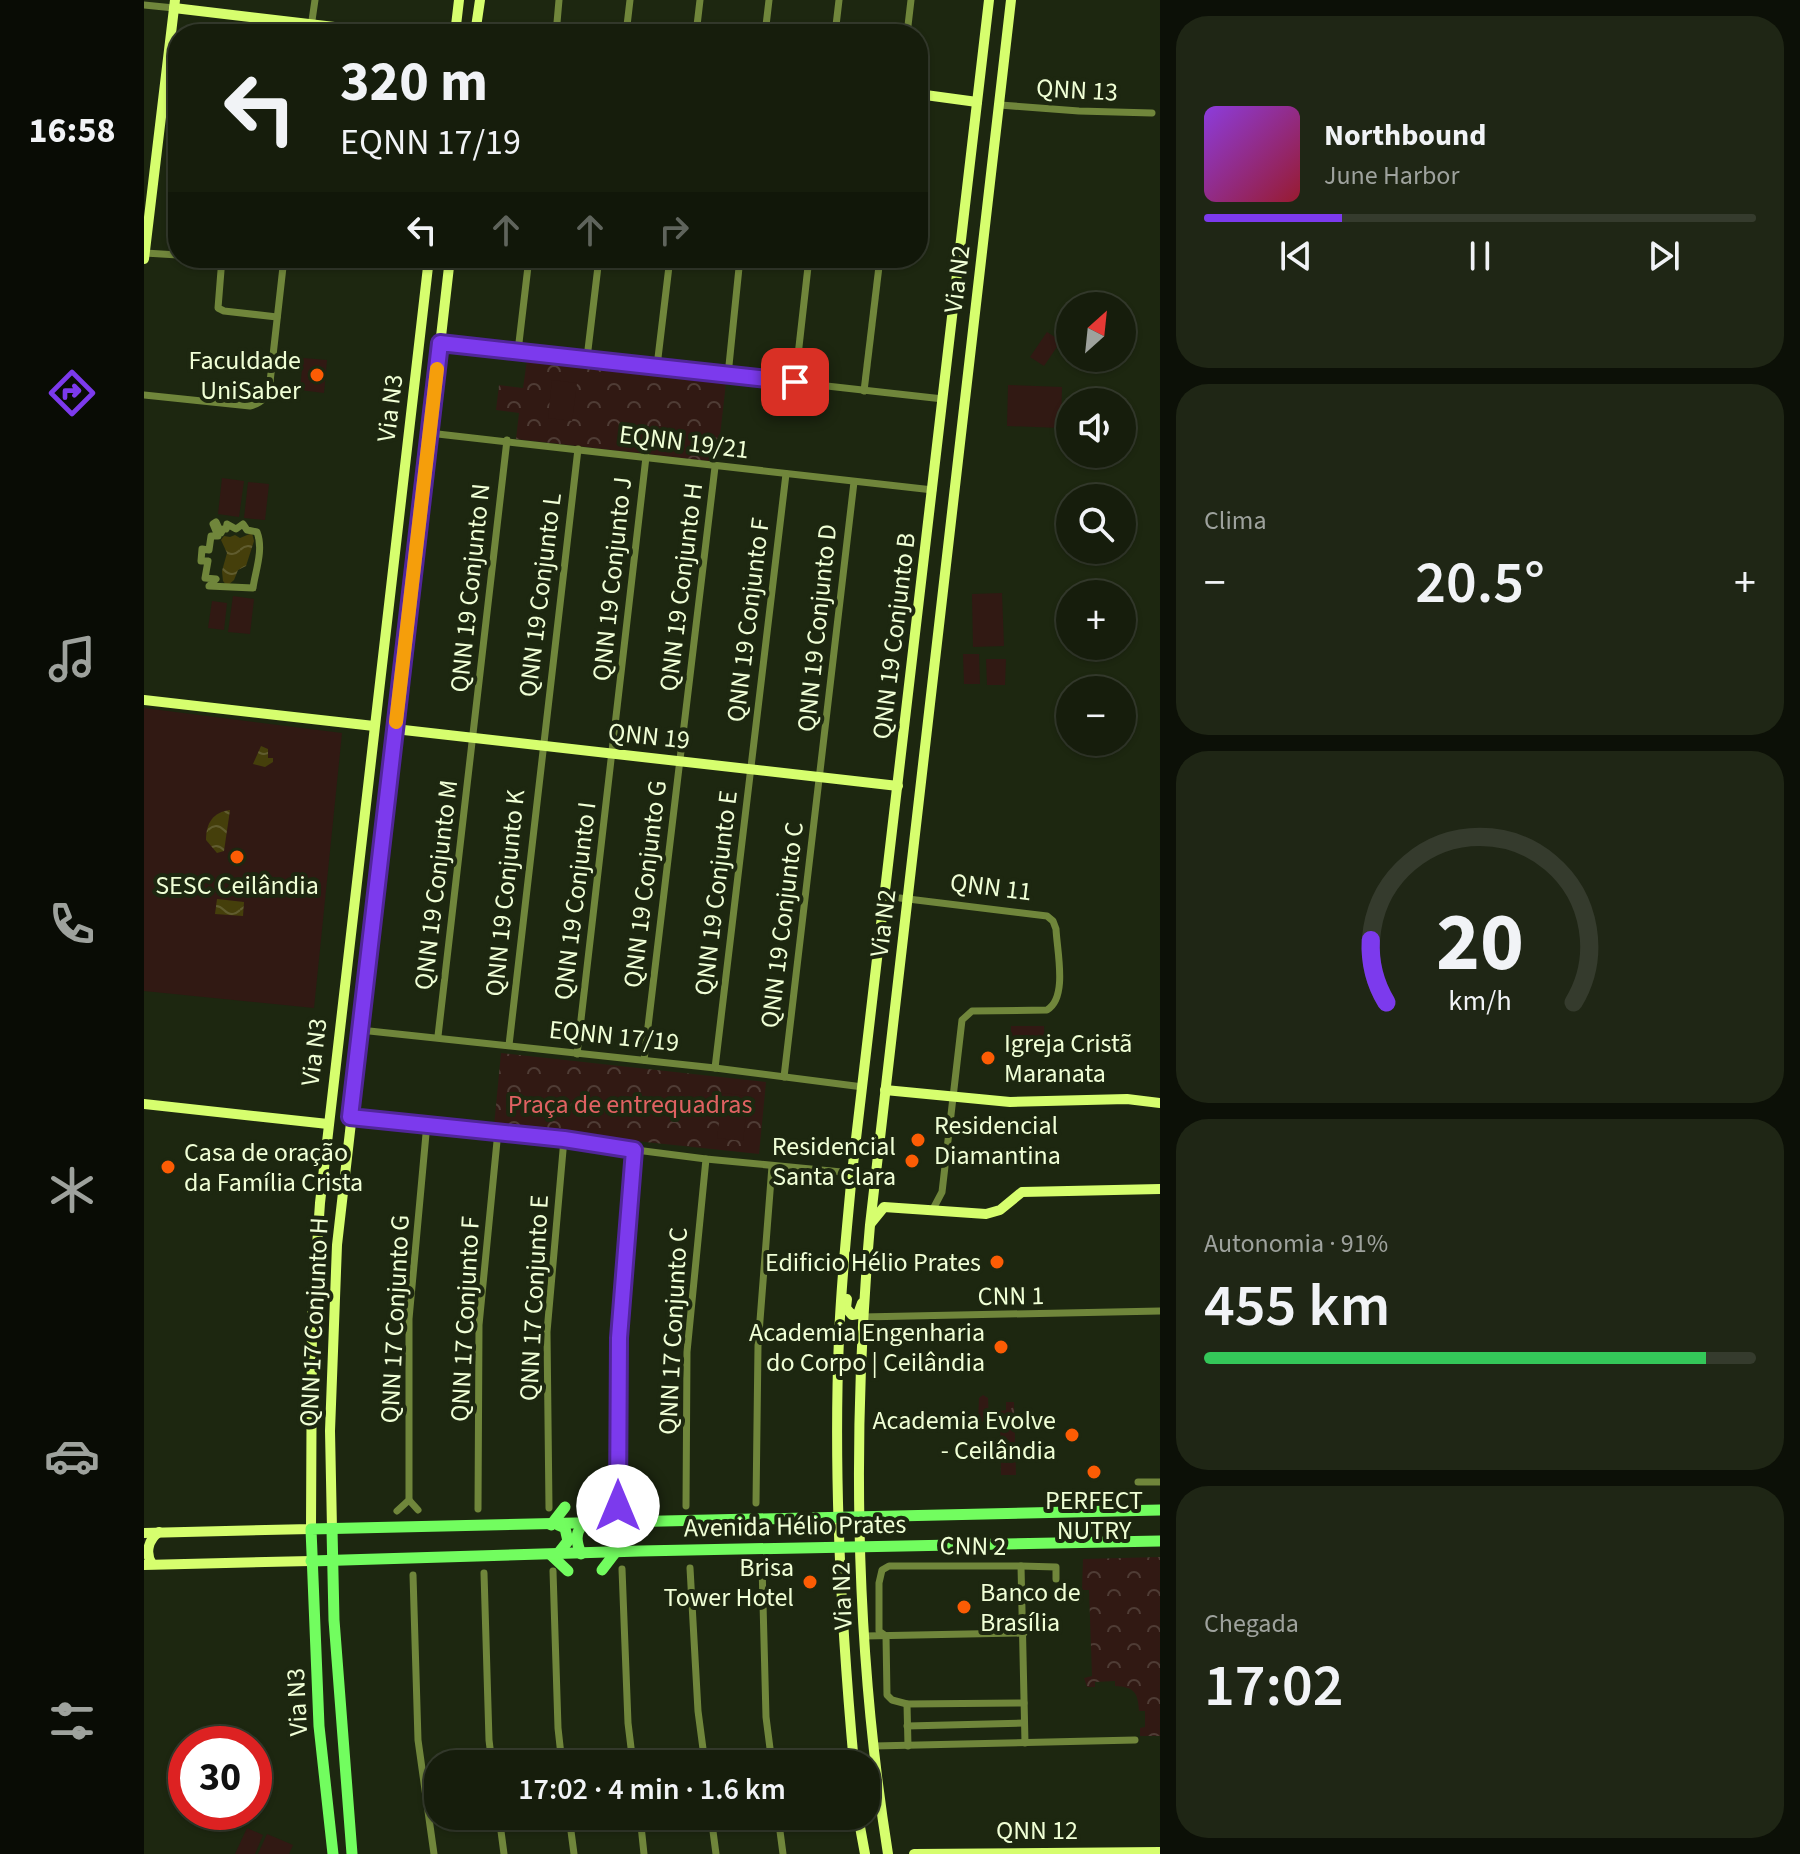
<!DOCTYPE html>
<html lang="pt">
<head>
<meta charset="utf-8">
<style>
  :root { --surface:#161d0c; --page:#1f2615; --text:#f1f3f6; --muted:#9ea29d; --line:#353b2d; --accent:#7c3aed }
  body { margin:0; font-family:"Source Sans 3",sans-serif; background:var(--page); color:var(--text); height:100vh; display:flex; flex-direction:column; font-size:30px; white-space:nowrap }
  * { box-sizing:border-box; margin:0 }
  p { font-size:26px; color:var(--muted) }
  .icon { flex:none; width:44px; height:44px; fill:none; stroke:currentColor; stroke-width:2; stroke-linecap:round; stroke-linejoin:round }
  .map { position:relative; flex:1; overflow:hidden }
  .sheet { display:flex; flex-direction:column; gap:16px; padding:16px; background:#0c1007; width:640px }
  .sheet>* { flex:none }
  .top-card { position:absolute; left:24px; top:24px; width:760px; height:244px; border-radius:32px; box-shadow:0 2px 6px #0004,0 0 0 2px var(--line); background:#161d0c; color:var(--text); overflow:hidden }
  .needle { width:52px; rotate:27deg }
  .buttons { position:absolute; left:912px; top:292px; display:grid; gap:16px }
  .buttons a { display:grid; place-items:center; width:80px; height:80px; border-radius:50%; background:var(--surface); box-shadow:0 2px 6px #0004,0 0 0 2px var(--line); font-size:40px }
  .speed { position:absolute; left:24px; top:1726px; display:flex; gap:16px; font-size:40px; font-weight:700; text-align:center }
  .speed>* { display:grid; place-content:center; width:104px; height:104px; border-radius:50%; background:var(--surface); box-shadow:0 2px 6px #0004,0 0 0 2px var(--line); line-height:1 }
  .speed .limit { border:12px solid #d22; background:#fff; color:#111 }
  .pin { position:absolute; display:grid; place-items:center; width:68px; height:68px; color:#fff; margin:-34px; border-radius:16px; box-shadow:0 4px 12px #0006 }
  .me { position:absolute; width:88px; margin:-44px; rotate:0deg; stroke-linejoin:round; filter:drop-shadow(0 0 6px #0008) }
  .turn { display:flex; align-items:center; gap:28px; height:168px; padding:0 40px; font-size:36px }
  .turn .icon { width:104px; height:104px; stroke-width:2.5 }
  .turn b { display:block; font-size:56px; line-height:68px }
  .lanes { display:flex; align-items:center; height:76px; padding:0 40px; background:#0003; justify-content:center; gap:40px; direction:ltr }
  .lanes .off { opacity:.35 }
  .big { font-size:60px; font-weight:600; line-height:1.1 }
  .sheet .widget { flex:1; display:flex; flex-direction:column; justify-content:center; gap:12px; min-width:0; padding:0 28px; border-radius:32px; background:var(--page) }
  .sheet .dial { align-items:center; gap:0 }
  .dial svg { height:208px; overflow:visible; fill:none; stroke:var(--line); stroke-width:7; stroke-linecap:round; text-anchor:middle }
  .dial text { fill:var(--text); stroke:none }
  .song { display:flex; align-items:center; gap:24px }
  .cover { width:96px; height:96px; border-radius:12px; background:linear-gradient(135deg,hsl(270 70% 55%),hsl(350 70% 35%)) }
  .played { height:8px; border-radius:4px; background:linear-gradient(90deg,var(--accent) 25%,var(--line) 25%) }
  .keys { display:flex; justify-content:space-around; direction:ltr }
  .heat { display:flex; justify-content:space-between; align-items:center; font-size:44px; direction:ltr }
  .charge { height:12px; border-radius:6px; background:linear-gradient(90deg,#34c759 91%,var(--line) 0) }
  .trip { position:absolute; left:280px; top:1750px; width:456px; height:80px; border-radius:32px; background:var(--surface); box-shadow:0 2px 6px #0004,0 0 0 2px var(--line); font-weight:600; line-height:80px; text-align:center }
  main { display:flex; flex:1; min-height:0 }
  .tab-bar { display:flex; flex-direction:column; width:144px; justify-content:space-around; align-items:center; background:#090c05; color:var(--muted) }
  .tab-bar .icon { width:56px; height:56px }
  .tab-bar .selected { color:var(--accent) }
  .tab-bar b { font-size:36px; color:var(--text) }
  .map>svg:first-child { display:block }
  .grass { fill:url(#grass-tufts) }
  .forest { fill:url(#forest-crowns) }
  .pitch { fill:#311913 }
  .water { fill:url(#water-waves) }
  .lines { fill:none; stroke-linecap:round; stroke-linejoin:round }
  .street { stroke:#70863b; stroke-width:7 }
  .secondary { stroke:#d6fe6e; stroke-width:10 }
  .primary { stroke:#72fd5f; stroke-width:11 }
  .route-casing { stroke:#51269a; stroke-width:20 }
  .route { stroke:#7c3aed; stroke-width:14 }
  .slow { stroke:#f59e0b; stroke-width:14 }
  .poi-dot { fill:#fc5c04; stroke:#1d2710; stroke-width:3 }
  .labels { text-anchor:middle; dominant-baseline:central; stroke-width:8; stroke-linejoin:round; paint-order:stroke }
  .street-label { font-size:26px; fill:#f0ffd6; stroke:#1d2710 }
  .poi-label { font-size:26px; fill:#f0ffd6; stroke:#1d2710; text-anchor:end }
  .park-label { font-size:26px; fill:#df6262; stroke:#1d2710 }
</style>
</head>
<body>
<main>
<nav class="tab-bar">
<b>16:58</b>
<svg class="icon selected" aria-label="directions" viewBox="0 0 24 24"><path d="M12 3l9 9-9 9-9-9zM9 14v-3h6M13 9l2 2-2 2"/></svg>
<svg class="icon" aria-label="music" viewBox="0 0 24 24"><path d="M9 18V5l10-2v13"/><circle cx="6" cy="18" r="3"/><circle cx="16" cy="16" r="3"/></svg>
<svg class="icon" aria-label="phone" viewBox="0 0 24 24"><path d="M5 4h4l2 5-3 2q2 4 5 5l2-3 5 2v4C11 20 4 13 5 4z"/></svg>
<svg class="icon" aria-label="climate" viewBox="0 0 24 24"><path d="M12 3v18M4 7l16 10M4 17L20 7"/></svg>
<svg class="icon" aria-label="car" viewBox="0 0 24 24"><path d="M5 17H2v-5l4-1 3-4h7l3 4 3 1v5h-3M9 17h6M6 11h13"/><circle cx="7" cy="17" r="2"/><circle cx="17" cy="17" r="2"/></svg>
<svg class="icon" aria-label="filters" viewBox="0 0 24 24"><path d="M4 7h16M4 17h16"/><circle cx="9" cy="7" r="2"/><circle cx="15" cy="17" r="2"/></svg>
</nav>
<div class="map">
<svg width="1016" height="1854" viewBox="0 0 1016 1854">
  <defs>
    <pattern id="grass-tufts" width="24" height="20" patternUnits="userSpaceOnUse" patternTransform="scale(2)"><rect width="24" height="20" fill="#311913"/><path d="M3 7l-1-3M5 7V3M7 7l1-3M15 17l-1-3M17 17v-4M19 17l1-3" fill="none" stroke="#4f3c35"/></pattern>
    <pattern id="forest-crowns" width="20" height="18" patternUnits="userSpaceOnUse" patternTransform="scale(2)"><rect width="20" height="18" fill="#311913"/><path d="M2 6a3 3 0 1 1 6 0M12 15a3 3 0 1 1 6 0" fill="none" stroke="#4f3c35"/></pattern>
    <pattern id="water-waves" width="16" height="10" patternUnits="userSpaceOnUse" patternTransform="scale(2)"><rect width="16" height="10" fill="#453f0b"/><path d="M0 5q4-4 8 0t8 0" fill="none" stroke="#605c2e"/></pattern>
  </defs>
  <rect width="100%" height="100%" fill="#1d2710"/>
  <g class="grass">
    <path d="M839,1395L844,1398L845,1421L834,1422L835,1398Z"/>
    <path d="M862,1402H870L872,1475H857L856,1411L862,1410Z"/>
  </g>
  <g class="forest">
    <path d="M383,360L582,383L573,462L372,439L375,413L352,410L355,385L379,388Z"/>
    <path d="M357,1053L622,1082L615,1154L350,1126Z"/>
    <path d="M1016,1557V1736H996V1728L1001,1727V1711H995C994,1692 990,1687 971,1686V1681L951,1682V1687H943L940,1678L948,1676L945,1590H938L939,1559Z"/>
  </g>
  <g class="pitch">
    <path d="M903,332L917,341L900,366L886,357Z"/>
    <path d="M159,358L183,360L180,393L156,390Z"/>
    <path d="M408,380L433,383L428,421L404,418Z"/>
    <path d="M864,385L918,387L917,428L863,426Z"/>
    <path d="M938,390L965,391V402H938Z"/>
    <path d="M78,478L100,481L95,517L74,514Z"/>
    <path d="M104,482L125,484L121,520L100,518Z"/>
    <path d="M858,593L860,646L829,647L828,594Z"/>
    <path d="M89,596L110,599L106,634L84,632Z"/>
    <path d="M68,601L83,603L80,630L64,628Z"/>
    <path d="M819,654H835L836,684H820Z"/>
    <path d="M842,659H862L861,685H843Z"/>
    <path d="M0,708L198,733L170,1008L0,991Z"/>
    <path d="M867,1026H900L901,1046L867,1047Z"/>
    <path d="M579,1093L604,1096L599,1141L573,1138Z"/>
    <path d="M103,1828L119,1835L111,1854H91Z"/>
    <path d="M123,1834L149,1845L145,1854H114Z"/>
  </g>
  <g class="water">
    <path d="M108,533L110,541L102,566L94,570L90,580L83,586L79,581L78,571L83,553L77,540L80,536L86,537L91,535L96,538Z"/>
    <path d="M117,746L124,749V758H129V762L121,767L109,764Z"/>
    <path d="M86,810L80,851L73,853L62,840C62,823 69,812 86,810Z"/>
    <path d="M73,899L100,902L99,916L71,914Z"/>
  </g>
  <g class="lines">
    <g class="street">
      <path d="M0,5L30,8"/>
      <path d="M166,34L171,0"/>
      <path d="M412,34L415,0"/>
      <path d="M482,34L486,0"/>
      <path d="M552,34L556,0"/>
      <path d="M621,34L625,0"/>
      <path d="M691,34L695,0"/>
      <path d="M763,34L767,0"/>
      <path d="M21,75L34,77"/>
      <path d="M856,105L935,111L1008,113"/>
      <path d="M1,253L34,255"/>
      <path d="M65,258L78,259"/>
      <path d="M78,258L74,308L80,311L133,317"/>
      <path d="M296,343L799,399"/>
      <path d="M374,351L385,258"/>
      <path d="M443,358L455,258"/>
      <path d="M513,366L526,258"/>
      <path d="M584,375L596,258"/>
      <path d="M651,382L665,258"/>
      <path d="M720,391L736,258"/>
      <path d="M0,395L106,406C119,403 124,395 126,382L140,258"/>
      <path d="M285,433L789,490"/>
      <path d="M72,522L77,533L79,529H82L83,524L92,529L99,524L103,530L113,532C120,550 111,572 109,588L65,586L72,579L61,578L64,561H57L58,549L65,550L67,536H74L69,524Z"/>
      <path d="M756,898L903,916L909,921L912,929C913,951 924,998 903,1010L828,1011L818,1020L798,1192L789,1209"/>
      <path d="M216,1030L571,1068L719,1087"/>
      <path d="M294,1036L363,440"/>
      <path d="M365,1045L434,449"/>
      <path d="M433,1054L502,457"/>
      <path d="M500,1060L571,467"/>
      <path d="M571,1068L642,474"/>
      <path d="M640,1077L710,482"/>
      <path d="M206,1117L283,1123L562,1159L708,1173"/>
      <path d="M718,1317L1016,1311"/>
      <path d="M994,1482H1016"/>
      <path d="M265,1500L274,1510"/>
      <path d="M612,1503L614,1346L628,1166"/>
      <path d="M474,1506L475,1338L490,1150"/>
      <path d="M542,1506L543,1352L562,1159"/>
      <path d="M405,1508L403,1332L420,1139"/>
      <path d="M334,1509L335,1325L354,1131"/>
      <path d="M253,1511L265,1500V1319L283,1123"/>
      <path d="M618,1565L622,1717L628,1764"/>
      <path d="M877,1566L912,1567V1579"/>
      <path d="M546,1568L554,1711L561,1764"/>
      <path d="M478,1569L484,1723L489,1764"/>
      <path d="M409,1571L414,1728L418,1764"/>
      <path d="M340,1573L345,1740L348,1764"/>
      <path d="M269,1575L274,1740L290,1854"/>
      <path d="M721,1636L880,1633"/>
      <path d="M763,1704L748,1700L743,1695L742,1636L735,1631V1583L738,1570L745,1566H877L881,1743"/>
      <path d="M763,1726L880,1723"/>
      <path d="M730,1746L991,1740"/>
      <path d="M764,1746L763,1704L880,1703"/>
      <path d="M355,1816L360,1854"/>
      <path d="M425,1816L430,1854"/>
      <path d="M496,1816L500,1854"/>
      <path d="M567,1816L572,1854"/>
      <path d="M634,1816L639,1854"/>
    </g>
    <g class="secondary">
      <path d="M30,8L250,34"/>
      <path d="M311,34L315,0"/>
      <path d="M331,34L336,0"/>
      <path d="M774,94L833,102"/>
      <path d="M0,259L31,0"/>
      <path d="M0,700L230,726"/>
      <path d="M251,729L754,786"/>
      <path d="M741,1090L866,1102L983,1099L1016,1103"/>
      <path d="M0,1104L184,1124"/>
      <path d="M727,1223L740,1207L842,1214L856,1210L878,1192L1016,1189"/>
      <path d="M703,1299L702,1308L708,1315L714,1314L718,1303"/>
      <path d="M188,1529L186,1431L193,1245L306,258"/>
      <path d="M0,1533L167,1529L168,1318L176,1203L285,258"/>
      <path d="M8,1564C1,1553 4,1540 15,1532"/>
      <path d="M0,1565L167,1561"/>
      <path d="M710,1764C697,1622 689,1480 695,1338C697,1283 703,1228 708,1173L845,0"/>
      <path d="M714,1816L721,1854"/>
      <path d="M744,1854C711,1647 708,1433 726,1225L867,0"/>
      <path d="M770,1854L1016,1852"/>
    </g>
    <g class="primary">
      <path d="M454,1507L473,1524"/>
      <path d="M407,1525L421,1507"/>
      <path d="M188,1529L190,1620L208,1854"/>
      <path d="M437,1554C433,1544 430,1533 439,1525"/>
      <path d="M407,1555L424,1571"/>
      <path d="M413,1555L424,1541L421,1528L414,1525"/>
      <path d="M167,1561L496,1551L1016,1541"/>
      <path d="M458,1570L471,1553"/>
      <path d="M189,1854L175,1726L167,1529L1016,1510"/>
    </g>
  </g>
  <g class="lines">
    <g class="route-casing">
      <path id="route" d="M474,1506L475,1338L490,1150L420,1139L206,1117L296,343L651,382"/>
    </g>
    <use href="#route" class="route"/>
    <path class="slow" d="M252,722L293,369"/>
  </g>
  <g class="poi-dot">
    <circle cx="173" cy="375" r="8"/>
    <circle cx="93" cy="857" r="8"/>
    <circle cx="844" cy="1058" r="8"/>
    <circle cx="774" cy="1140" r="8"/>
    <circle cx="768" cy="1161" r="8"/>
    <circle cx="24" cy="1167" r="8"/>
    <circle cx="853" cy="1262" r="8"/>
    <circle cx="857" cy="1347" r="8"/>
    <circle cx="928" cy="1435" r="8"/>
    <circle cx="950" cy="1472" r="8"/>
    <circle cx="666" cy="1582" r="8"/>
    <circle cx="820" cy="1607" r="8"/>
  </g>
  <g class="labels">
    <g class="street-label">
      <text transform="translate(933 90) rotate(3)">QNN 13</text>
      <text transform="translate(813 279) rotate(-83)">Via N2</text>
      <text transform="translate(246 408) rotate(-83)">Via N3</text>
      <text transform="translate(540 442) rotate(7)">EQNN 19/21</text>
      <text transform="translate(468 579) rotate(-84)">QNN 19 Conjunto J</text>
      <text transform="translate(537 587) rotate(-83)">QNN 19 Conjunto H</text>
      <text transform="translate(326 588) rotate(-84)">QNN 19 Conjunto N</text>
      <text transform="translate(396 595) rotate(-83)">QNN 19 Conjunto L</text>
      <text transform="translate(604 620) rotate(-83)">QNN 19 Conjunto F</text>
      <text transform="translate(673 628) rotate(-84)">QNN 19 Conjunto D</text>
      <text transform="translate(750 636) rotate(-83)">QNN 19 Conjunto B</text>
      <text transform="translate(505 736) rotate(6)">QNN 19</text>
      <text transform="translate(501 884) rotate(-83)">QNN 19 Conjunto G</text>
      <text transform="translate(292 885) rotate(-83)">QNN 19 Conjunto M</text>
      <text transform="translate(847 887) rotate(7)">QNN 11</text>
      <text transform="translate(361 893) rotate(-84)">QNN 19 Conjunto K</text>
      <text transform="translate(572 893) rotate(-83)">QNN 19 Conjunto E</text>
      <text transform="translate(431 901) rotate(-83)">QNN 19 Conjunto I</text>
      <text transform="translate(739 923) rotate(-83)">Via N2</text>
      <text transform="translate(638 925) rotate(-83)">QNN 19 Conjunto C</text>
      <text transform="translate(470 1036) rotate(6)">EQNN 17/19</text>
      <text transform="translate(170 1052) rotate(-83)">Via N3</text>
      <text transform="translate(867 1296) rotate(-1)">CNN 1</text>
      <text transform="translate(390 1298) rotate(-87)">QNN 17 Conjunto E</text>
      <text transform="translate(251 1319) rotate(-87)">QNN 17 Conjunto G</text>
      <text transform="translate(321 1319) rotate(-87)">QNN 17 Conjunto F</text>
      <text transform="translate(170 1322) rotate(-87)">QNN 17 Conjunto H</text>
      <text transform="translate(529 1331) rotate(-87)">QNN 17 Conjunto C</text>
      <text transform="translate(651 1526) rotate(-1)">Avenida Hélio Prates</text>
      <text transform="translate(829 1546) rotate(1)">CNN 2</text>
      <text transform="translate(698 1596) rotate(-92)">Via N2</text>
      <text transform="translate(153 1702) rotate(-93)">Via N3</text>
      <text x="893" y="1830">QNN 12</text>
    </g>
    <g class="poi-label">
      <text x="157" y="360">Faculdade<tspan x="157" dy="30">UniSaber</tspan></text>
      <text x="93" y="885" text-anchor="middle">SESC Ceilândia</text>
      <text x="860" y="1043" text-anchor="start">Igreja Cristã<tspan x="860" dy="30">Maranata</tspan></text>
      <text x="790" y="1125" text-anchor="start">Residencial<tspan x="790" dy="30">Diamantina</tspan></text>
      <text x="752" y="1146">Residencial<tspan x="752" dy="30">Santa Clara</tspan></text>
      <text x="40" y="1152" text-anchor="start">Casa de oração<tspan x="40" dy="30">da Família Crista</tspan></text>
      <text x="837" y="1262">Edificio Hélio Prates</text>
      <text x="841" y="1332">Academia Engenharia<tspan x="841" dy="30">do Corpo | Ceilândia</tspan></text>
      <text x="912" y="1420">Academia Evolve<tspan x="912" dy="30">- Ceilândia</tspan></text>
      <text x="950" y="1500" text-anchor="middle">PERFECT<tspan x="950" dy="30">NUTRY</tspan></text>
      <text x="650" y="1567">Brisa<tspan x="650" dy="30">Tower Hotel</tspan></text>
      <text x="836" y="1592" text-anchor="start">Banco de<tspan x="836" dy="30">Brasília</tspan></text>
    </g>
    <g class="park-label">
      <text x="486" y="1104">Praça de entrequadras</text>
    </g>
  </g>
</svg>
<div class="buttons">
<a><svg class="needle" viewBox="-14 -14 28 28"><path d="M0-13l5 13h-10z" fill="#e53935"/><path d="M0 13l5-13h-10z" fill="#9ea29d"/></svg></a>
<a><svg class="icon" aria-label="sound" viewBox="0 0 24 24"><path d="M4 9h4l5-4v14l-5-4H4zM17 9q2 3 0 6"/></svg></a>
<a><svg class="icon" aria-label="search" viewBox="0 0 24 24"><circle cx="10" cy="10" r="6"/><path d="M15 15l6 6"/></svg></a>
<a>+</a>
<a>−</a>
</div>
<div class="speed"><div class="limit">30</div></div>
<div class="pin" style="left:651px;top:382px;background:#d93025"><svg class="icon" aria-label="arrive" viewBox="0 0 24 24"><path d="M6 21V4h12l-3 4 3 4H6"/></svg></div>
<svg class="me" style="left:474px;top:1506px" viewBox="-20 -20 40 40"><circle r="19" fill="#fff"/><path d="M0-13L10 11 0 6-10 11z" fill="#7c3aed"/></svg>
<div class="trip">17:02 · 4 min · 1.6 km</div>
<div class="top-card">
<div class="turn"><svg class="icon" aria-label="left" viewBox="0 0 24 24"><path d="M17 20v-9H6M10 6l-5 5 5 5"/></svg><div><b>320 m</b>EQNN 17/19</div></div>
<div class="lanes"><svg class="icon" aria-label="left" viewBox="0 0 24 24"><path d="M17 20v-9H6M10 6l-5 5 5 5"/></svg><svg class="icon off" aria-label="ahead" viewBox="0 0 24 24"><path d="M12 20V5M6 11l6-6 6 6"/></svg><svg class="icon off" aria-label="ahead" viewBox="0 0 24 24"><path d="M12 20V5M6 11l6-6 6 6"/></svg><svg class="icon off" aria-label="right" viewBox="0 0 24 24"><path d="M7 20v-9h11M14 6l5 5-5 5"/></svg></div>
</div>
</div>
<section class="sheet">
<div class="widget">
<div class="song"><i class="cover"></i><div><b>Northbound</b><p>June Harbor</p></div></div>
<div class="played"></div>
<div class="keys"><svg class="icon" aria-label="previous" viewBox="0 0 24 24"><path d="M18 5L8 12l10 7zM5 5v14"/></svg><svg class="icon" aria-label="pause" viewBox="0 0 24 24"><path d="M8 5v14M16 5v14"/></svg><svg class="icon" aria-label="next" viewBox="0 0 24 24"><path d="M6 5l10 7-10 7zM19 5v14"/></svg></div>
</div>
<div class="widget"><p>Clima</p>
<div class="heat"><a>−</a><b class="big">20.5°</b><a>+</a></div>
</div>
<div class="widget dial"><svg viewBox="0 0 100 80">
<path d="M14 69A42 42 0 1 1 86 69"/>
<path d="M14 69A42 42 0 0 1 8 45" stroke="#7c3aed"/>
<text x="50" y="56" font-size="32" font-weight="700">20</text>
<text x="50" y="72" font-size="11">km/h</text>
</svg></div>
<div class="widget"><p>Autonomia · 91%</p><b class="big">455 km</b><div class="charge"></div></div>
<div class="widget"><p>Chegada</p><b class="big">17:02</b></div>
</section>
</main>
</body>
</html>
